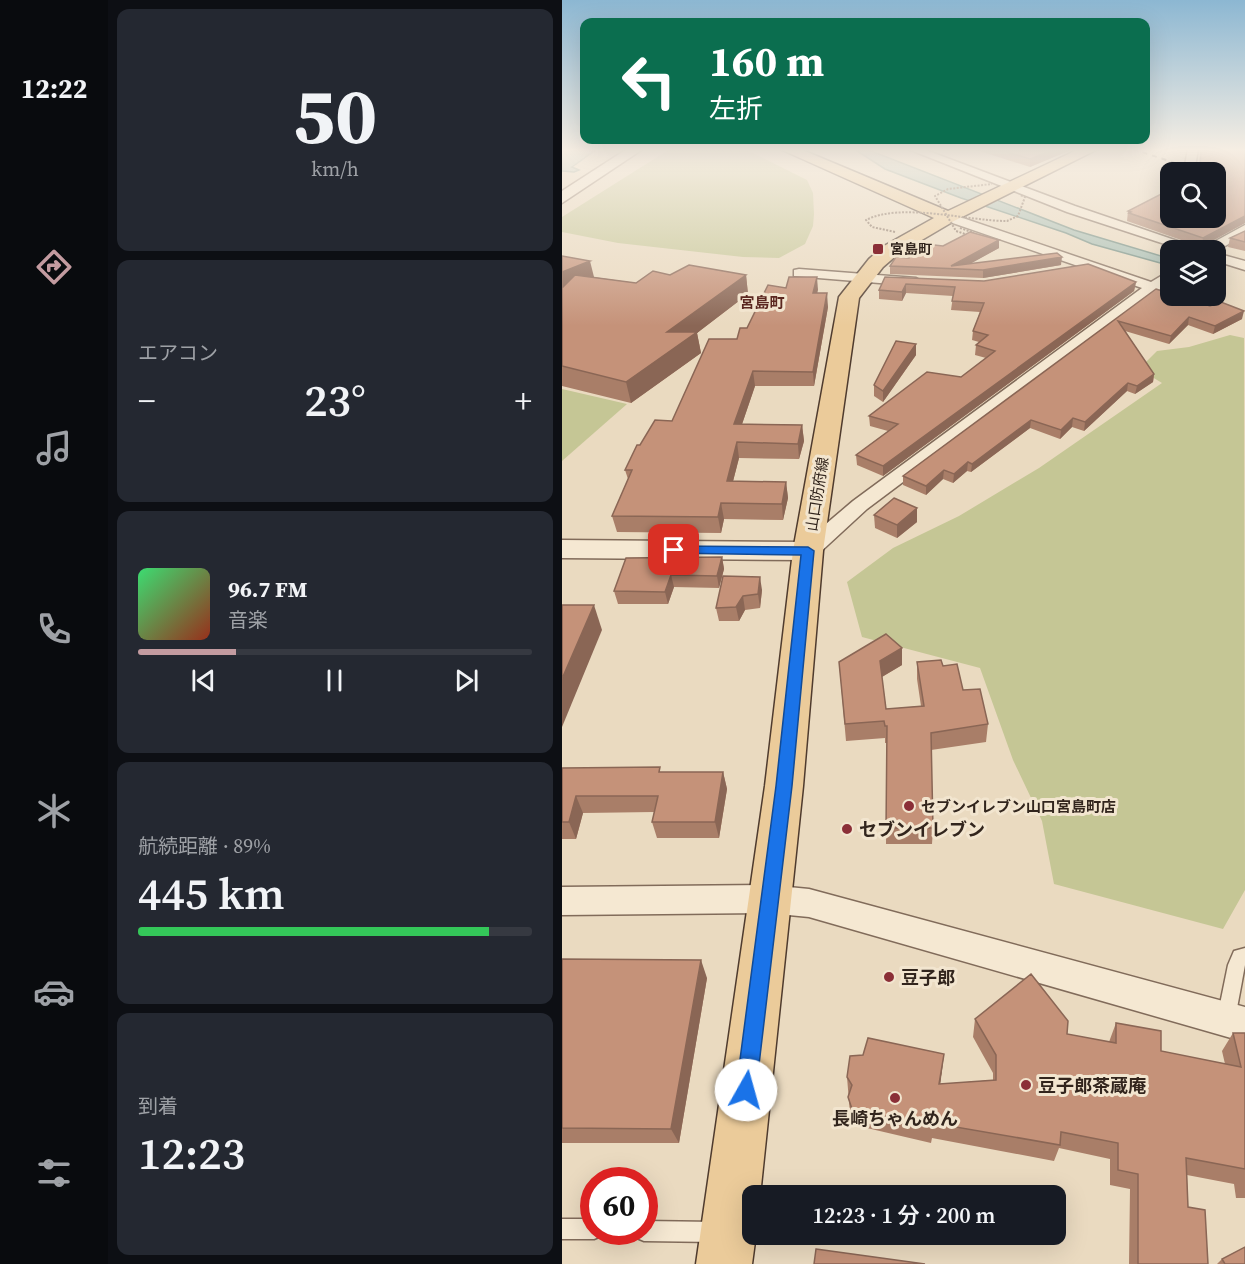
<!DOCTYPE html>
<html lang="ja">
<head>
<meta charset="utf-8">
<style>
  :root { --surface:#171b24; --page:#242831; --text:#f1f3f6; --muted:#9ea1a6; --line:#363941; --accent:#c39ba0 }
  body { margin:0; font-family:"Source Serif 4","Noto Sans JP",serif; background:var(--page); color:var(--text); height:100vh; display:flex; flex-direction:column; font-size:22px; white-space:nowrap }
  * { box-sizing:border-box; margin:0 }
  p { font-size:20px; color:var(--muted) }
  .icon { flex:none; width:33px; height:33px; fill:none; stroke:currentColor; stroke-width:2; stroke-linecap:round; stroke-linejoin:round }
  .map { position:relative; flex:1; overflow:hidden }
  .sheet { display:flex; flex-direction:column; gap:9px; padding:9px; background:#0d0f14; width:454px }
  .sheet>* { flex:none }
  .guide { position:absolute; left:18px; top:18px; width:570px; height:126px; border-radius:12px; box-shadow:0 6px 24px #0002; background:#0b6e4f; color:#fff; overflow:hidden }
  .buttons { position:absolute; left:598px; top:162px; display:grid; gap:12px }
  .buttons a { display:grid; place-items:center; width:66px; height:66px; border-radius:12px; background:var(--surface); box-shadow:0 6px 24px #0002; font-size:30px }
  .speed { position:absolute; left:18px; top:1167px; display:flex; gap:12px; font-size:30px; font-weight:700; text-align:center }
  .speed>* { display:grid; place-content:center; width:78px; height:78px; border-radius:50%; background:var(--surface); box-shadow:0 6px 24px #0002; line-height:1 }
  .speed .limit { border:9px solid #d22; background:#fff; color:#111 }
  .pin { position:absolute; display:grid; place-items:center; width:51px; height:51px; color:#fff; margin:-26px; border-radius:12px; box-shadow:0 3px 9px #0006 }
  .me { position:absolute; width:66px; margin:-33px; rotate:7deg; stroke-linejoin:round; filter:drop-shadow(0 0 4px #0008) }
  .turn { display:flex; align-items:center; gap:21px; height:126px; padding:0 30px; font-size:27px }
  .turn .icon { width:78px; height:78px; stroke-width:2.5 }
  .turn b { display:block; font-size:42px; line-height:51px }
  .big { font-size:45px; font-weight:600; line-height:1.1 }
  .sheet .widget { flex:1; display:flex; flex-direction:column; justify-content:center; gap:9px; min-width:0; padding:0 21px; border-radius:12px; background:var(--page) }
  .sheet .dial { align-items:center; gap:0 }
  .dial b { font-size:78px; line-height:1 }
  .song { display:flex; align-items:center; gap:18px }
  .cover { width:72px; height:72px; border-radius:9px; background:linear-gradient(135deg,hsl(140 70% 55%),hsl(10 70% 35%)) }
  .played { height:6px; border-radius:3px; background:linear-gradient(90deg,var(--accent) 25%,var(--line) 25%) }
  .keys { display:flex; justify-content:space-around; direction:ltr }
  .heat { display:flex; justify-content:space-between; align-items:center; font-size:33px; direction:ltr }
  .charge { height:9px; border-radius:4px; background:linear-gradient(90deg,#34c759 89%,var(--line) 0) }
  .trip { position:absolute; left:180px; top:1185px; width:324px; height:60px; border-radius:12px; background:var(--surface); box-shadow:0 6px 24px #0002; font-weight:600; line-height:60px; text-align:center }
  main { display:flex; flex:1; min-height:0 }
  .dock { display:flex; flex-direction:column; width:108px; justify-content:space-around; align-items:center; background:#090b0e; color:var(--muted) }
  .dock .icon { width:42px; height:42px }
  .dock .on { color:var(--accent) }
  .dock b { font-size:27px; color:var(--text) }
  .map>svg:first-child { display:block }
  .green { fill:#c5c695 }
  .water { fill:#a3bcb2; stroke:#6b897f; stroke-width:1.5 }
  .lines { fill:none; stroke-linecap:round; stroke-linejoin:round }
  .service-casing { stroke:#816b5a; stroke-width:3 }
  .minor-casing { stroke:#816b5a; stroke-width:3 }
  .tertiary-casing { stroke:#816b5a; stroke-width:3 }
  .primary-casing { stroke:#4f3b2e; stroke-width:3 }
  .service { fill:#f5e8d2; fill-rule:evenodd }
  .minor { fill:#f5e8d2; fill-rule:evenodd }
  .tertiary { fill:#f5e8d2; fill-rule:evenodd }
  .primary { fill:#ebcb9a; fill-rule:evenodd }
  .rail { stroke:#32251d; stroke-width:2; stroke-dasharray:5 5; stroke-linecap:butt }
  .path-bridge { stroke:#816b5a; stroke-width:2; stroke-dasharray:2 1.5; stroke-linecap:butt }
  .wall { fill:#a97e68 }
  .shaded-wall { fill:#8a6655 }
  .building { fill:#c59279; stroke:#8a6655; stroke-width:1.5 }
  .route { fill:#1a73e8; stroke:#114b97; stroke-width:1.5 }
  .poi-dot { fill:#8b2f37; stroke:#f2e5cf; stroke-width:2 }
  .labels { text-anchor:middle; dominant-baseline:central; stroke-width:6; stroke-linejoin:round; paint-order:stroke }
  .far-poi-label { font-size:14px; font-weight:bold; fill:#32251d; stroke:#f2e5cf; text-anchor:start }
  .far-quarter-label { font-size:15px; font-weight:bold; fill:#5b2720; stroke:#f2e5cf }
  .street-label { font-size:15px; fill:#32251d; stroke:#f2e5cf }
  .poi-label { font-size:15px; font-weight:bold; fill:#32251d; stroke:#f2e5cf; text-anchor:start }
  .near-poi-label { font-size:18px; font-weight:bold; fill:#32251d; stroke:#f2e5cf; text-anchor:start }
</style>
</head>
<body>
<main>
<nav class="dock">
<b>12:22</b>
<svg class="icon on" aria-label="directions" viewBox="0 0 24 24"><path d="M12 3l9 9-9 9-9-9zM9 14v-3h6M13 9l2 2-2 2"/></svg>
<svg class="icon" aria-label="music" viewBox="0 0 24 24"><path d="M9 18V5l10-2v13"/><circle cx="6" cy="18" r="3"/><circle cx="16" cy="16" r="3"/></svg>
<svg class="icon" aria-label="phone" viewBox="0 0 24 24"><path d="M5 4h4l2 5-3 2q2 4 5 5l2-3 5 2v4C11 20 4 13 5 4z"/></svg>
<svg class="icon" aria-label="climate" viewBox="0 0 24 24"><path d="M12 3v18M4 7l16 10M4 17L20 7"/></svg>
<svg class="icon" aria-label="car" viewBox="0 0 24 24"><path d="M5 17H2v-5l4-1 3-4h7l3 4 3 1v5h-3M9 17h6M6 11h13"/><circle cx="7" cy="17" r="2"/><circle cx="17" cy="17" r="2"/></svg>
<svg class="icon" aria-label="filters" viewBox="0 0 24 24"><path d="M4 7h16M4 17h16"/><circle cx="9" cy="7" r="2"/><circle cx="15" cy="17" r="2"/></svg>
</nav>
<section class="sheet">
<div class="widget dial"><b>50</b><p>km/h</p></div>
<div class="widget"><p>エアコン</p>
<div class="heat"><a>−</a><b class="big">23°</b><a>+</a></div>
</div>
<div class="widget">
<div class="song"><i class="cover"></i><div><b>96.7 FM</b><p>音楽</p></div></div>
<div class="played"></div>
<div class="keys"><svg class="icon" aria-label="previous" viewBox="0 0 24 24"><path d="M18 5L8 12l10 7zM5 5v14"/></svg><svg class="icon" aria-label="pause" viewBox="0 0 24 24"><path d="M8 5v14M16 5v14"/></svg><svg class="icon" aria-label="next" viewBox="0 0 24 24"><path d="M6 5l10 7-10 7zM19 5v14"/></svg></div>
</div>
<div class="widget"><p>航続距離 · 89%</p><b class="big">445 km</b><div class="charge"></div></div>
<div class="widget"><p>到着</p><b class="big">12:23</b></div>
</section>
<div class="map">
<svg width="683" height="1264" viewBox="0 0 683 1264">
  <rect width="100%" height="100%" fill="#eadac0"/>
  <g class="green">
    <path d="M108,149L187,151L245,180L251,193L252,214L251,226L243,244L217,258L181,257L56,243L0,232V217Z"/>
    <path d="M668,335L682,338L683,890L661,929L492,884L480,821L451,760L418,668L300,637L285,582L331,548L397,516L477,468L600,383L577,369L595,351L627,347Z"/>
    <path d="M0,389L65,404L0,461Z"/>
  </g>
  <g class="water">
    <path d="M0,149H35L10,167L17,170L12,172L0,171Z"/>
    <path d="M292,149H304L512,230L609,259V266L530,244L504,233L399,198L323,169Z"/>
  </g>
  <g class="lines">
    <g class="service-casing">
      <g id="service">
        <path d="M683,948V965L673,1019L670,1025L664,1028L658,1025L655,1019L666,965L672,951Z"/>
        <path d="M0,1219H32V1232H41L39,1236L32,1239H0Z"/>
        <path d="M82,1221L154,1222L161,1225L164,1232L161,1239L154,1242L82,1241L75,1238L72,1232H82Z"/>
      </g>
    </g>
    <g class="minor-casing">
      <g id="minor">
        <path d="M346,149H361L513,206L639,249L683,225V235L654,251L621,250L505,212Z"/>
        <path d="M626,149H636L633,167L623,165Z"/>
        <path d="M386,213L589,282L609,270V281L305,509L254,556H238L235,551L238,546L291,501L580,288L382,220V214Z"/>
        <path d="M654,253L683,261V270L654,261Z"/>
        <path d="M237,269L354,278L361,282L354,286L232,276V270Z"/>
        <path d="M206,885L247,889L683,1007V1042L247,917L206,913L0,915V887Z"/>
      </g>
    </g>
    <g class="tertiary-casing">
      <g id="tertiary">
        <path d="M65,149H81L0,203V191Z"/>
        <path d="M0,540L246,542L256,545L260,551L256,557L246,560L0,558Z"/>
      </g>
    </g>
    <g class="primary-casing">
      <path id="primary" d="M218,149H238L386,211L517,149H536L392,221L336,254L321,267L297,298L261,551L241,786L198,1196H190V1234H194L190,1264H134L203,786L231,551L277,297L307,259L322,246L372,218Z"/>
    </g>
    <use href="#service" class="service"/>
    <use href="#minor" class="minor"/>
    <use href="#tertiary" class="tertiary"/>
    <use href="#primary" class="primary"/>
    <path class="rail" d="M571,149L640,172"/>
    <g class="path-bridge">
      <path d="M398,228L412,233"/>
      <path d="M333,232L310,227L304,220C339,202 405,221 445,221L456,216L463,197L458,195"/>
      <path d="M406,235L394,231L373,196L386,189L430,184"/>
    </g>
  </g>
  <g class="wall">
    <path d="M411,149H511L468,167Z"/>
    <path d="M638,149H683V223L639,247L565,221L566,211L609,218L654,172H637Z"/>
    <path d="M683,231V251L666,247L668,238Z"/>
    <path d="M381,246L437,248L407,264L499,265L421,278L328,274V266Z"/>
    <path d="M0,256L32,277L74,283L108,275H184L186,294L135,333L139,353L69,403L0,386Z"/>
    <path d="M255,277V293L266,307L252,386H193L180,424L240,425L242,441L237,459L177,458L171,481L224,482L226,498L221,520L162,519L159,533L55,532L50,516L66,479L63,470L78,445L110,421L175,339L224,288Z"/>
    <path d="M323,277L422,281L574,282L572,291L321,476L295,465L294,455L326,431L308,426L307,416L399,377L424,358L413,355L414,345L417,342L410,340L411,331L418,312L389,310L391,296L344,293L340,301L317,299V290Z"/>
    <path d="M594,289L680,319L651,334L626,325L607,344L563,331L592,374L591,382L573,394L565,391L522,431L510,427L498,439L468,428L409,472L405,471L391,483L381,479L364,495L341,485V476Z"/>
    <path d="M354,344V355L321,402L312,396V385Z"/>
    <path d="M312,515L355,522L335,538L313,528Z"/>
    <path d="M160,557L162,569L157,588L112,587L106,604H56L52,591Z"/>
    <path d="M161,576L200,590L198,608L183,610L177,621H157L154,608Z"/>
    <path d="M340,648V665L320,677L324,709L359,706L355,679V662L381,666L401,690L426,724L424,742L369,750L371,828L370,844H324L325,743H323V738L284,741L277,662Z"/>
    <path d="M0,768L99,772H161L165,789L157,838H95L90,822L92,812L21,813L14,839H0Z"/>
    <path d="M0,959L145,978L117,1143H0Z"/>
    <path d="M413,1019L505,1034L547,1042L554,1023L599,1051L663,1064L660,1051L671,1033H683V1198H674L672,1184L625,1175L626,1207L646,1264H567L568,1189L548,1185V1159L497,1148L492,1161L370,1138L369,1143L292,1125L288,1114L285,1077L382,1054L378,1084L431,1080V1073L411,1037Z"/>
    <path d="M660,1259L683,1264H655Z"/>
  </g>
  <g class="shaded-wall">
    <path d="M494,149H511L468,167V159Z"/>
    <path d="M683,216V223L639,247L641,238Z"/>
    <path d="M437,240V248L399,269L389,266Z"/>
    <path d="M500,257L499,265L421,278V270Z"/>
    <path d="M28,261L33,281L0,296V272Z"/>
    <path d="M184,275L186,294L135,333L139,353L69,403L64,382L105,332Z"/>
    <path d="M255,277L256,290L252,307L251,293Z"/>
    <path d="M574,282L572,291L321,476V466Z"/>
    <path d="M344,284V293L340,301V292Z"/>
    <path d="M265,293L266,307L252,386L251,372Z"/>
    <path d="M682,311L680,319L651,334L653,326Z"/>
    <path d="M627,317L626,325L607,344L609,336Z"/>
    <path d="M354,344V355L321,402V391Z"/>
    <path d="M191,371L193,386L175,439L172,424Z"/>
    <path d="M592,374L591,382L573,394L575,386Z"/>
    <path d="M566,383L565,391L522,431L523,422Z"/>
    <path d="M511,418L510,427L498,439L499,430Z"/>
    <path d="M469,420L468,428L409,472L410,464Z"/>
    <path d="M240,425L242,441L237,459L236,444Z"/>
    <path d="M175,442L177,458L167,497L165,481Z"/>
    <path d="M406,462L405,471L391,483L392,474Z"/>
    <path d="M382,470L381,479L364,495V486Z"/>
    <path d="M224,482L226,498L221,520L220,504Z"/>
    <path d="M159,503L162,519L159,533L156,517Z"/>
    <path d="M355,508V522L335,538V525Z"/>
    <path d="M160,557L162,569L157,588L155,576Z"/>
    <path d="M109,575L112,587L106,604L103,592Z"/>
    <path d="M198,577L200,590L198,608L196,594Z"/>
    <path d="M181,596L183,610L177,621L174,607Z"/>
    <path d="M32,605L40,630L0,727V679Z"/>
    <path d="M340,648V665L318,678V661Z"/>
    <path d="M161,772L165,789L157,838L153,822Z"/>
    <path d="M14,796L21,813L14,839L7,822Z"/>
    <path d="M139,960L145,978L117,1143L109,1129Z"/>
    <path d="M382,1054L380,1071L376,1101L377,1084Z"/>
  </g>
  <g class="building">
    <path d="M435,149H494L468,159Z"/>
    <path d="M639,149H683V216L641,238L567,213L569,212L566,211L609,189V218H654V172H638Z"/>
    <path d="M683,231V242L668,238Z"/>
    <path d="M408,232L437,240L389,266L495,253L500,257L421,270L328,266L334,257L347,258L355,243L381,246Z"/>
    <path d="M0,256L28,261L0,272Z"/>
    <path d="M526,264L574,282L321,466L294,455L336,424L307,416L365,372L399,377L433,351L414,345L426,335L411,331L422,303L390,301L393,287L344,284L340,292L317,290L323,277L422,281Z"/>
    <path d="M127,265L184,275L105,332H135L64,382L0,366V288L13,275L74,283L91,271L108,275Z"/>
    <path d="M227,277H255L251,293H265L251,372L191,371L172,424L240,425L236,444L175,442L165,481L224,482L220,504L159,503L156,517L50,516L70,470H63L75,445H78L93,420L110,421L147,339H175L178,328H185L206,285L224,288Z"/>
    <path d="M594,289L609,294V296H615L648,306L659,302L682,311L653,326L627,317L609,336L556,321L592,374L575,386L566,383L523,422L511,418L499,430L469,420L410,464L406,462L392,474L382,470L364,486L341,476Z"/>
    <path d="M334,341L354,344L321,391L312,385Z"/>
    <path d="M332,498L355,508L335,525L312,515Z"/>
    <path d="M160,557L155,576L109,575L103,592L52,591L64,558Z"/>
    <path d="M161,576L198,577L196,594L181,596L174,607L154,608Z"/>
    <path d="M0,605H32L0,679Z"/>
    <path d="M324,634L340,648L318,661L324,709L362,706L355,662L379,660L381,666L395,664L401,690L418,689L426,724L369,733L371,828H324L325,726H323L322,721L283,724L277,662Z"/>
    <path d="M98,767L97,772H161L153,822H90L96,796H14L7,822H0V768Z"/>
    <path d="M0,959L139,960L109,1129L0,1128Z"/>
    <path d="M469,974L506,1021L505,1034L554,1043V1023L599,1031V1051L679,1067L671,1033H683V1169L624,1158L626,1207L643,1210L646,1264H576V1174L556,1170V1143L499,1132L498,1145L371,1123L370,1127L290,1109L286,1097L290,1085L285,1077L288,1056L301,1055L306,1038L382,1054L377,1084L434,1080V1055L413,1019Z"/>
    <path d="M683,1247V1264H663L660,1259Z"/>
    <path d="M254,1249L363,1264H252Z"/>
  </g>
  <linearGradient id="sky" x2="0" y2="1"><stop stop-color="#8cb7d2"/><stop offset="0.46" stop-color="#f6eee3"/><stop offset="1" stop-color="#f6eee3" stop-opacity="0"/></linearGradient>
  <rect width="683" height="326" fill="url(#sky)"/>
  <path class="route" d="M112,546L246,547L252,551L230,786L194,1090L191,1097L184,1100L177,1097L174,1090L214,786L239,555L107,553V548Z"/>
  <g class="poi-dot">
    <rect x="310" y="243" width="12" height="12" rx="3"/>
    <circle cx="347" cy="806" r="6"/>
    <circle cx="285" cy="829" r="6"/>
    <circle cx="327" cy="977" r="6"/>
    <circle cx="464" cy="1085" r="6"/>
    <circle cx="333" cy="1098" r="6"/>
  </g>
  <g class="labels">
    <g class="far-poi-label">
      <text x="328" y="249">宮島町</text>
    </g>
    <g class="far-quarter-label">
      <text x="200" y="302">宮島町</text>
    </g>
    <g class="street-label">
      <text transform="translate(255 494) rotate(-81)">山口防府線</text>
    </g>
    <g class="poi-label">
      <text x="359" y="806">セブンイレブン山口宮島町店</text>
    </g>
    <g class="near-poi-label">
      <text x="297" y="829">セブンイレブン</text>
      <text x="339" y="977">豆子郎</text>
      <text x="476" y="1085">豆子郎茶蔵庵</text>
      <text x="333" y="1118" text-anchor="middle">長崎ちゃんめん</text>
    </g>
  </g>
</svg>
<div class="buttons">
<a><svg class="icon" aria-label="search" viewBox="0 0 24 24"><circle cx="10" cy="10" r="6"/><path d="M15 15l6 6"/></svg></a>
<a><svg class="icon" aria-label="layers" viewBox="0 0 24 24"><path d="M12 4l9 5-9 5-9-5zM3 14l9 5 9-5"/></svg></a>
</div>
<div class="speed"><div class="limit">60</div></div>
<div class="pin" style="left:112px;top:550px;background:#d93025"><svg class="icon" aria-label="arrive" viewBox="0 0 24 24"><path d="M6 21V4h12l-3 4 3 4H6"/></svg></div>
<svg class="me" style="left:184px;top:1090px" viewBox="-20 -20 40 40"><circle r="19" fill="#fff"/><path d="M0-13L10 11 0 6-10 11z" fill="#1a73e8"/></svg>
<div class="trip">12:23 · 1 分 · 200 m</div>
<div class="guide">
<div class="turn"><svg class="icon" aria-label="left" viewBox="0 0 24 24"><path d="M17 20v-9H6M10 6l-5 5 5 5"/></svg><div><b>160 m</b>左折</div></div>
</div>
</div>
</main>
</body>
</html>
